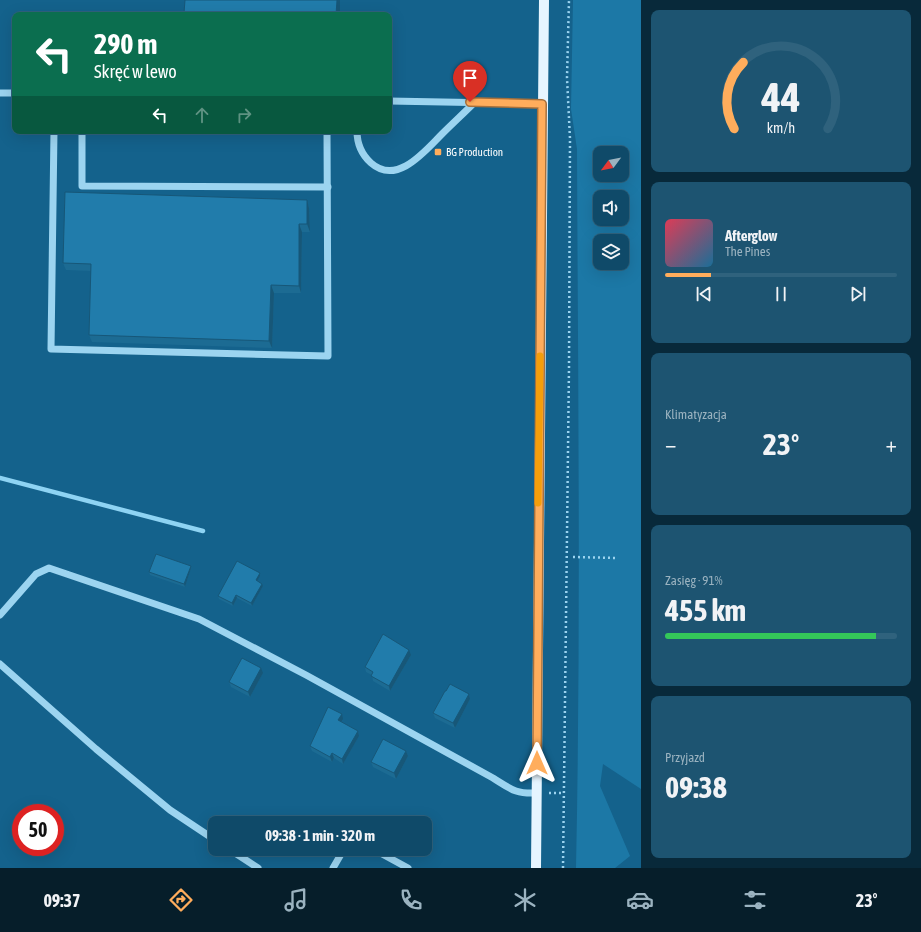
<!DOCTYPE html>
<html lang="pl">
<head>
<meta charset="utf-8">
<style>
  :root { --surface:#0f4a69; --page:#1d5471; --text:#f1f3f6; --muted:#9bb3c0; --line:#2f627d; --accent:#ffad5c }
  body { margin:0; font-family:"Asap Condensed",sans-serif; background:var(--page); color:var(--text); height:100vh; display:flex; flex-direction:column; font-size:15px; white-space:nowrap }
  * { box-sizing:border-box; margin:0 }
  p { font-size:13px; color:var(--muted) }
  .icon { flex:none; width:22px; height:22px; fill:none; stroke:currentColor; stroke-width:2; stroke-linecap:round; stroke-linejoin:round }
  .map { position:relative; flex:1; overflow:hidden }
  .sheet { display:flex; flex-direction:column; gap:10px; padding:10px; background:#08293a; width:280px }
  .sheet>* { flex:none }
  .hud { position:absolute; left:12px; top:12px; width:380px; height:122px; border-radius:8px; box-shadow:0 4px 16px #0002,0 0 0 1px var(--line); background:#0b6e4f; color:#fff; overflow:hidden }
  .needle { width:26px; rotate:238deg }
  .tools { position:absolute; left:593px; top:146px; display:grid; gap:8px }
  .tools a { display:grid; place-items:center; width:36px; height:36px; border-radius:8px; background:var(--surface); box-shadow:0 4px 16px #0002,0 0 0 1px var(--line); font-size:20px }
  .speed { position:absolute; left:12px; top:804px; display:flex; gap:8px; font-size:20px; font-weight:700; text-align:center }
  .speed>* { display:grid; place-content:center; width:52px; height:52px; border-radius:50%; background:var(--surface); box-shadow:0 4px 16px #0002,0 0 0 1px var(--line); line-height:1 }
  .speed .limit { border:6px solid #d22; background:#fff; color:#111 }
  .pin { position:absolute; display:grid; place-items:center; width:34px; height:34px; color:#fff; margin:-41px -17px; border-radius:50% 50% 50% 0; rotate:-45deg; box-shadow:0 0 4px #0007 }
  .pin .icon { rotate:45deg }
  .me { position:absolute; width:44px; margin:-22px; rotate:0deg; stroke-linejoin:round; filter:drop-shadow(0 0 3px #0008) }
  .turn { display:flex; align-items:center; gap:14px; height:84px; padding:0 16px; font-size:18px }
  .turn .icon { width:52px; height:52px; stroke-width:2.5 }
  .turn b { display:block; font-size:28px; line-height:34px }
  .lanes { display:flex; align-items:center; height:38px; padding:0 16px; background:#0003; justify-content:center; gap:20px; direction:ltr }
  .lanes .off { opacity:.35 }
  .big { font-size:30px; font-weight:700; line-height:1.1 }
  .sheet .tile { flex:1; display:flex; flex-direction:column; justify-content:center; gap:6px; min-width:0; padding:0 14px; border-radius:8px; background:var(--page) }
  .sheet .dial { align-items:center; gap:0 }
  .dial svg { height:104px; overflow:visible; fill:none; stroke:var(--line); stroke-width:7; stroke-linecap:round; text-anchor:middle }
  .dial text { fill:var(--text); stroke:none }
  .song { display:flex; align-items:center; gap:12px }
  .cover { width:48px; height:48px; border-radius:6px; background:linear-gradient(135deg,hsl(350 70% 55%),hsl(200 70% 35%)) }
  .played { height:4px; border-radius:2px; background:linear-gradient(90deg,var(--accent) 20%,var(--line) 20%) }
  .keys { display:flex; justify-content:space-around; direction:ltr }
  .heat { display:flex; justify-content:space-between; align-items:center; font-size:22px; direction:ltr }
  .charge { height:6px; border-radius:3px; background:linear-gradient(90deg,#34c759 91%,var(--line) 0) }
  .trip { position:absolute; left:208px; top:816px; width:224px; height:40px; border-radius:8px; background:var(--surface); box-shadow:0 4px 16px #0002,0 0 0 1px var(--line); font-weight:700; line-height:40px; text-align:center }
  .tab-bar { display:flex; height:64px; justify-content:space-around; align-items:center; background:#061e2a; color:var(--muted) }
  .tab-bar .icon { width:28px; height:28px }
  .tab-bar .on { color:var(--accent) }
  .tab-bar b { font-size:18px; color:var(--text) }
  main { display:flex; flex:1; min-height:0 }
  .map>svg:first-child { display:block }
  .green { fill:#1c78a6; fill-rule:evenodd }
  .lines { fill:none; stroke-linecap:round; stroke-linejoin:round }
  .stream { stroke:#8ed3f3; stroke-width:4.5 }
  .path { stroke:#9cd4f0; stroke-width:2.5; stroke-dasharray:2 3; stroke-linecap:butt }
  .minor { stroke:#9cd4f0; stroke-width:7 }
  .major { stroke:#e6f5ff; stroke-width:10 }
  .wall { fill:#1c6b93 }
  .shaded-wall { fill:#175778 }
  .building { fill:#217cab; stroke:#175778 }
  .route-casing { stroke:#a6703c; stroke-width:10 }
  .route { stroke:#ffad5c; stroke-width:7 }
  .slow { stroke:#f59e0b; stroke-width:7 }
  .poi-dot { fill:#ffad5c; stroke:#14628c; stroke-width:1.5 }
  .labels { text-anchor:middle; dominant-baseline:central; stroke-width:4; stroke-linejoin:round; paint-order:stroke }
  .poi-label { font-size:11px; fill:#fff; stroke:#14628c; text-anchor:start }
</style>
</head>
<body>
<main>
<div class="map">
<svg width="641" height="868" viewBox="0 0 641 868">
  <rect width="100%" height="100%" fill="#14628c"/>
  <path class="green" d="M573,0H641V789L603,764L600,786L630,856L615,868H576C581,628 578,389 577,149L571,109ZM600,153H622V175H600ZM600,197H622V219H600ZM600,241H622V263H600Z"/>
  <g class="lines">
    <path class="stream" d="M0,478L203,531"/>
    <g class="path">
      <path d="M573,557L618,558"/>
      <path d="M549,793H564"/>
      <path d="M563,868L569,367L570,139L567,78L569,0"/>
    </g>
    <g class="minor">
      <path d="M0,93H15"/>
      <path d="M389,101L542,104"/>
      <path d="M54,131L51,349L328,356L327,131"/>
      <path d="M82,131V186L328,187"/>
      <path d="M357,131C357,144 361,154 371,163C397,186 425,151 442,134C453,123 464,113 475,102"/>
      <path d="M0,615L36,574L49,568L199,619L306,675L493,778C511,789 515,794 536,793"/>
      <path d="M0,664L96,749L170,810L215,840"/>
      <path d="M229,849L258,868"/>
      <path d="M373,849L408,868"/>
      <path d="M333,868L344,849"/>
    </g>
    <path class="major" d="M536,868L544,0"/>
  </g>
  <g class="wall">
    <path d="M185,0H340V15H185L184,13Z"/>
    <path d="M307,200L309,208L310,232H302L301,293H274L272,348L92,342L89,335L91,271L66,270L63,263Z"/>
    <path d="M191,568L185,587L150,575L149,572Z"/>
    <path d="M260,573V576L257,581L263,586L252,606L237,598L233,606L219,599L218,596Z"/>
    <path d="M411,655L390,691L373,681L372,675L366,672L365,667Z"/>
    <path d="M263,673L250,697L231,687L229,682Z"/>
    <path d="M446,691L469,694L470,699L455,728L435,718L433,713Z"/>
    <path d="M343,719L342,722L358,731L359,736L343,764L334,758L332,762L312,751L310,746Z"/>
    <path d="M406,751L408,756L396,779L373,767L371,762Z"/>
  </g>
  <g class="shaded-wall">
    <path d="M337,0H340V15H336Z"/>
    <path d="M307,200L309,208L310,232L307,224Z"/>
    <path d="M299,224L302,232L301,293L299,286Z"/>
    <path d="M271,285L274,293L272,348L269,341Z"/>
    <path d="M191,566V568L185,587L184,584Z"/>
    <path d="M260,573V576L256,583V580Z"/>
    <path d="M262,584L263,586L252,606L251,603Z"/>
    <path d="M236,595L237,598L233,606L232,603Z"/>
    <path d="M409,650L411,655L390,691L389,686Z"/>
    <path d="M261,668L263,673L250,697L248,692Z"/>
    <path d="M469,694L470,699L455,728L453,723Z"/>
    <path d="M342,714L343,719L340,725L338,720Z"/>
    <path d="M358,731L359,736L343,764L342,759Z"/>
    <path d="M406,751L408,756L396,779L394,773Z"/>
    <path d="M332,753L334,758L332,762L330,757Z"/>
  </g>
  <g class="building">
    <path d="M185,0H337L336,15H232L184,13Z"/>
    <path d="M65,192L307,200V224H299V286L271,285L269,341L89,335L91,264L63,263Z"/>
    <path d="M156,554L191,566L184,584L149,572Z"/>
    <path d="M237,561L260,573L256,580L262,584L251,603L236,595L232,603L218,596Z"/>
    <path d="M383,634L409,650L389,686L371,676L373,672L365,667Z"/>
    <path d="M242,658L261,668L248,692L229,682Z"/>
    <path d="M450,684L469,694L453,723L433,713L445,691H446Z"/>
    <path d="M328,707L342,714L338,720L358,731L342,759L332,753L330,757L310,746Z"/>
    <path d="M383,739L406,751L394,773L371,762Z"/>
  </g>
  <g class="lines">
    <g class="route-casing">
      <path id="route" d="M470,102L542,104L537,763"/>
    </g>
    <use href="#route" class="route"/>
    <path class="slow" d="M538,503L540,356"/>
  </g>
  <rect class="poi-dot" x="434" y="148" width="8" height="8" rx="2"/>
  <g class="labels">
    <g class="poi-label">
      <text x="446" y="152">BG Production</text>
    </g>
  </g>
</svg>
<div class="tools">
<a><svg class="needle" viewBox="-14 -14 28 28"><path d="M0-13l5 13h-10z" fill="#e53935"/><path d="M0 13l5-13h-10z" fill="#9bb3c0"/></svg></a>
<a><svg class="icon" aria-label="sound" viewBox="0 0 24 24"><path d="M4 9h4l5-4v14l-5-4H4zM17 9q2 3 0 6"/></svg></a>
<a><svg class="icon" aria-label="layers" viewBox="0 0 24 24"><path d="M12 4l9 5-9 5-9-5zM3 14l9 5 9-5"/></svg></a>
</div>
<div class="speed"><div class="limit">50</div></div>
<div class="pin" style="left:470px;top:102px;background:#d93025"><svg class="icon" aria-label="arrive" viewBox="0 0 24 24"><path d="M6 21V4h12l-3 4 3 4H6"/></svg></div>
<svg class="me" style="left:537px;top:763px" viewBox="-20 -20 40 40"><path d="M0-17L14 15 0 8-14 15z" fill="#ffad5c" stroke="#fff" stroke-width="4"/></svg>
<div class="trip">09:38 · 1 min · 320 m</div>
<div class="hud">
<div class="turn"><svg class="icon" aria-label="left" viewBox="0 0 24 24"><path d="M17 20v-9H6M10 6l-5 5 5 5"/></svg><div><b>290 m</b>Skręć w lewo</div></div>
<div class="lanes"><svg class="icon" aria-label="left" viewBox="0 0 24 24"><path d="M17 20v-9H6M10 6l-5 5 5 5"/></svg><svg class="icon off" aria-label="ahead" viewBox="0 0 24 24"><path d="M12 20V5M6 11l6-6 6 6"/></svg><svg class="icon off" aria-label="right" viewBox="0 0 24 24"><path d="M7 20v-9h11M14 6l5 5-5 5"/></svg></div>
</div>
</div>
<section class="sheet">
<div class="tile dial"><svg viewBox="0 0 100 80">
<path d="M14 69A42 42 0 1 1 86 69"/>
<path d="M14 69A42 42 0 0 1 21 18" stroke="#ffad5c"/>
<text x="50" y="56" font-size="32" font-weight="700">44</text>
<text x="50" y="72" font-size="11">km/h</text>
</svg></div>
<div class="tile">
<div class="song"><i class="cover"></i><div><b>Afterglow</b><p>The Pines</p></div></div>
<div class="played"></div>
<div class="keys"><svg class="icon" aria-label="previous" viewBox="0 0 24 24"><path d="M18 5L8 12l10 7zM5 5v14"/></svg><svg class="icon" aria-label="pause" viewBox="0 0 24 24"><path d="M8 5v14M16 5v14"/></svg><svg class="icon" aria-label="next" viewBox="0 0 24 24"><path d="M6 5l10 7-10 7zM19 5v14"/></svg></div>
</div>
<div class="tile"><p>Klimatyzacja</p>
<div class="heat"><a>−</a><b class="big">23°</b><a>+</a></div>
</div>
<div class="tile"><p>Zasięg · 91%</p><b class="big">455 km</b><div class="charge"></div></div>
<div class="tile"><p>Przyjazd</p><b class="big">09:38</b></div>
</section>
</main>
<nav class="tab-bar">
<b>09:37</b>
<svg class="icon on" aria-label="directions" viewBox="0 0 24 24"><path d="M12 3l9 9-9 9-9-9zM9 14v-3h6M13 9l2 2-2 2"/></svg>
<svg class="icon" aria-label="music" viewBox="0 0 24 24"><path d="M9 18V5l10-2v13"/><circle cx="6" cy="18" r="3"/><circle cx="16" cy="16" r="3"/></svg>
<svg class="icon" aria-label="phone" viewBox="0 0 24 24"><path d="M5 4h4l2 5-3 2q2 4 5 5l2-3 5 2v4C11 20 4 13 5 4z"/></svg>
<svg class="icon" aria-label="climate" viewBox="0 0 24 24"><path d="M12 3v18M4 7l16 10M4 17L20 7"/></svg>
<svg class="icon" aria-label="car" viewBox="0 0 24 24"><path d="M5 17H2v-5l4-1 3-4h7l3 4 3 1v5h-3M9 17h6M6 11h13"/><circle cx="7" cy="17" r="2"/><circle cx="17" cy="17" r="2"/></svg>
<svg class="icon" aria-label="filters" viewBox="0 0 24 24"><path d="M4 7h16M4 17h16"/><circle cx="9" cy="7" r="2"/><circle cx="15" cy="17" r="2"/></svg>
<b>23°</b>
</nav>
</body>
</html>
